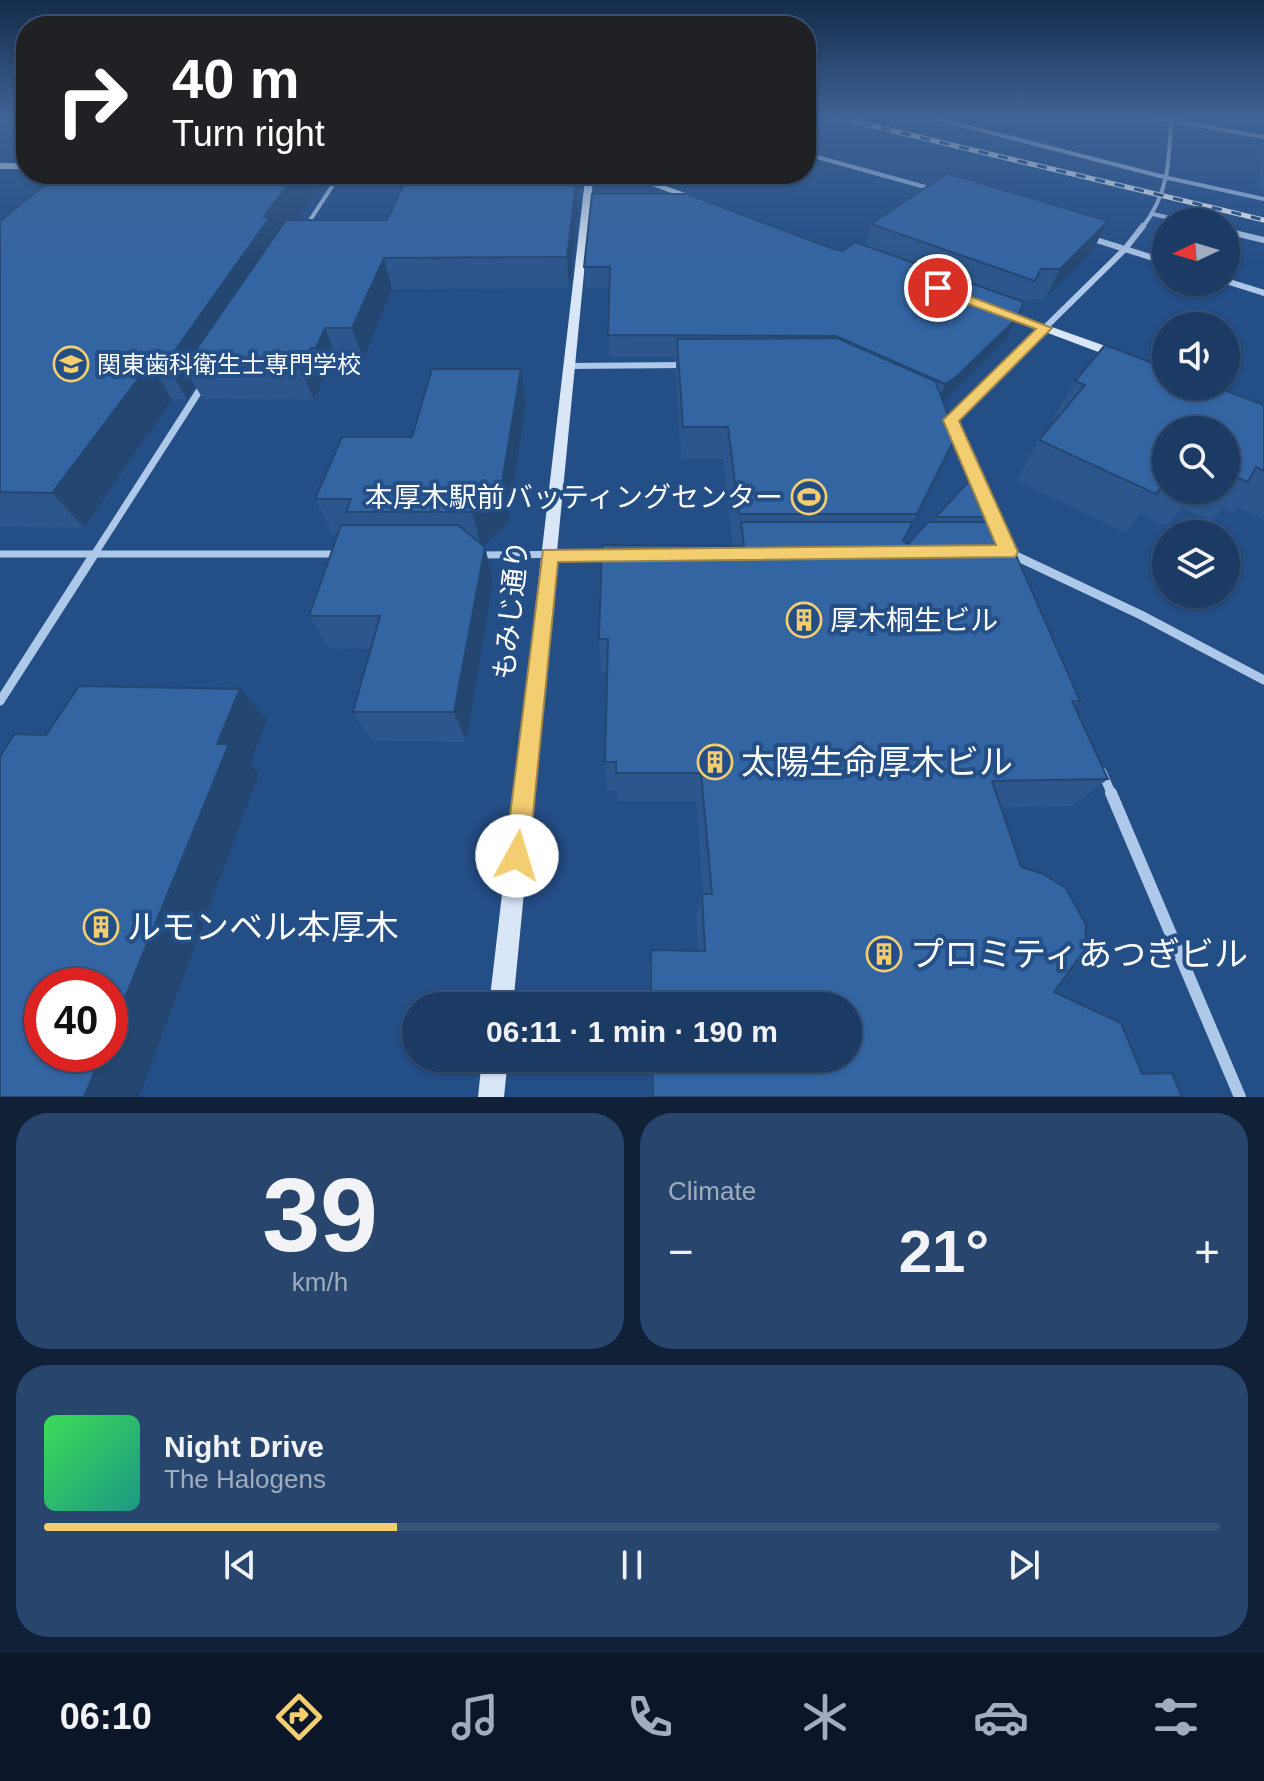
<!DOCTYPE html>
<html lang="en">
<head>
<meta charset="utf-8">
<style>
  :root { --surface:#1b3a64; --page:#28456d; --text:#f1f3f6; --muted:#a0adbf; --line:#395478; --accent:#f3ce71 }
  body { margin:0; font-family:Helvetica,"Noto Sans JP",sans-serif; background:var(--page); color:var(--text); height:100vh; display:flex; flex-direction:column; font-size:30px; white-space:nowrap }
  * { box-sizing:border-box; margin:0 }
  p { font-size:26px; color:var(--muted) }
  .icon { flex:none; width:44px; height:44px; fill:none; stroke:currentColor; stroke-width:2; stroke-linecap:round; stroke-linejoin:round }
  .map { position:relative; height:1097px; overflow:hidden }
  .sheet { display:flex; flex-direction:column; gap:16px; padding:16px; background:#0f2037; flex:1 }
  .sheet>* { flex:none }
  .top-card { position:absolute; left:16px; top:16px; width:800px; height:168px; border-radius:32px; box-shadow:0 2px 6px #0004,0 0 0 2px var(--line); background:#202124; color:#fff; overflow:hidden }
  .needle { width:52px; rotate:266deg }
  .controls { position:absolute; left:1152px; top:208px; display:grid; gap:16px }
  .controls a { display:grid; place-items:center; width:88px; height:88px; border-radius:50%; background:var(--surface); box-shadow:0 2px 6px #0004,0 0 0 2px var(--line); font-size:40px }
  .speed { position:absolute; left:24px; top:968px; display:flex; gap:16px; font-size:40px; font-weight:700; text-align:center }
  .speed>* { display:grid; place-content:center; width:104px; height:104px; border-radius:50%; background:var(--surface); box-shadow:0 2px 6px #0004,0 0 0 2px var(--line); line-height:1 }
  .speed .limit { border:12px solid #d22; background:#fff; color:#111 }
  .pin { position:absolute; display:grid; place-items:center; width:68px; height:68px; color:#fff; margin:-34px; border:4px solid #fff; border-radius:50%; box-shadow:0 2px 8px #0007 }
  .me { position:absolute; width:88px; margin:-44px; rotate:6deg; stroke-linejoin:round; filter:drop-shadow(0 0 6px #0008) }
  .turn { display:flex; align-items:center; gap:28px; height:168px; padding:0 24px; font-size:36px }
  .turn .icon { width:104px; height:104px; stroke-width:2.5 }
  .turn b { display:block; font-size:56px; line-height:68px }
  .big { font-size:60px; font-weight:800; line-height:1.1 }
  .sheet .tile { flex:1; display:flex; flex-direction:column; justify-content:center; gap:12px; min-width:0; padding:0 28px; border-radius:32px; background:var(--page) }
  .sheet .dial { align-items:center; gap:0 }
  .dial b { font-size:104px; line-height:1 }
  .song { display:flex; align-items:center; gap:24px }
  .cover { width:96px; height:96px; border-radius:12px; background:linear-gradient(135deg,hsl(130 70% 55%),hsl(170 70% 35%)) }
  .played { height:8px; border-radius:4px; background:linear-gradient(90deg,var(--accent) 30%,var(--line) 30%) }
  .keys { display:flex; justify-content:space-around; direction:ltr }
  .heat { display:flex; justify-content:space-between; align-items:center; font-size:44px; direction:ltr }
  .sheet .tiles { flex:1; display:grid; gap:16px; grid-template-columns:1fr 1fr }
  .tile:last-child { grid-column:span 2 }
  .trip { position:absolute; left:402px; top:992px; width:460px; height:80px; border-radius:40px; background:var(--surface); box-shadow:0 2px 6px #0004,0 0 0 2px var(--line); font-weight:800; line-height:80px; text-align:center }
  .tabs { display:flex; height:128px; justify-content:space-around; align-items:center; background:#0b1728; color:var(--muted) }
  .tabs .icon { width:56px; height:56px }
  .tabs .on { color:var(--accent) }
  .tabs b { font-size:36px; color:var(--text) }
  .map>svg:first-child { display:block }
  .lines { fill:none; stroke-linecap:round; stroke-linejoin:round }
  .street-far4 { stroke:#aec8e9; stroke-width:4 }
  .street-far3 { stroke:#aec8e9; stroke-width:6 }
  .street-far2 { stroke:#aec8e9; stroke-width:7 }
  .street-far1 { stroke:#aec8e9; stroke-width:9 }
  .street { stroke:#aec8e9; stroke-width:12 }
  .secondary { fill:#d8e6f7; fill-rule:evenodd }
  .rail-casing { stroke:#fff; stroke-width:5 }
  .rail { stroke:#244e86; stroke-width:3; stroke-dasharray:10; stroke-linecap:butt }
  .wall { fill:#2d578c; fill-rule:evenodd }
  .shaded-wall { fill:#244772 }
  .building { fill:#3465a3; stroke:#244772; stroke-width:2 }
  .route { fill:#f3ce71; stroke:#9e8649; stroke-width:2 }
  .labels { text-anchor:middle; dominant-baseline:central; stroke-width:8; stroke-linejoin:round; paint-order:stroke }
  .far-poi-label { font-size:24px; fill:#fff; stroke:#244e86; text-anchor:start }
  .poi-label { font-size:28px; fill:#fff; stroke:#244e86; text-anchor:end }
  .street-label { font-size:28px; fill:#fff; stroke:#244e86 }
  .near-poi-label { font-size:34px; fill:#fff; stroke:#244e86; text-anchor:start }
</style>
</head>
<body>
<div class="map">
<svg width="1264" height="1097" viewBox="0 0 1264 1097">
  <rect width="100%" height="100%" fill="#244e86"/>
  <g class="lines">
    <g class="street-far4">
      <path d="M918,114L1168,178L1264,199"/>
      <path d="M1135,114L1264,137"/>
      <path d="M806,154L936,190"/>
      <path d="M649,182L663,174"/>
      <path d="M1153,214L1186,222"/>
      <path d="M305,228L340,174"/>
      <path d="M1142,228C1169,193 1169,162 1171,120"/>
    </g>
    <g class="street-far3">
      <path d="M304,229L306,226"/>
      <path d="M1226,231L1264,240"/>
      <path d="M1090,238L1166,262"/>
      <path d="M1226,281L1264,293"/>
      <path d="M569,366L686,365"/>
      <path d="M999,373L1125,249L1143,226"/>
    </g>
    <g class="street-far2">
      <path d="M1001,371L951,420L1007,550"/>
      <path d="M1007,552L1020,558"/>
      <path d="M0,554H341"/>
      <path d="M479,555L609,554"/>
      <path d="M92,558L203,385"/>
    </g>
    <g class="street-far1">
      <path d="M1016,556L1141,615L1264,680"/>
      <path d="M0,701L93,556"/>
      <path d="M1102,772L1112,795"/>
    </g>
    <path class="street" d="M1111,793L1240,1097"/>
    <g class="secondary">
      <path d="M15,114L14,116L0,119V115Z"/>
      <path d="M1167,114H1175L1174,122H1168Z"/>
      <rect x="0" y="163" width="26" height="6"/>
      <path d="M589,174H598L593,180L513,1006H489L585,180Z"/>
      <path d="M619,174H632L710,202L702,204Z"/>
      <path d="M996,307L1125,353L1127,356L1125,359H1117L992,312V308Z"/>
      <path d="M482,1058H508L504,1097H478Z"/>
    </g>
    <g class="rail-casing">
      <path id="rail" d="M823,114L1264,220"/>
    </g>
    <use href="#rail" class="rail"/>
  </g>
  <g class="wall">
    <path d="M1264,142V190L1258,189Z"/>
    <path d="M58,174H321L323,181L297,220H387L578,213L569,288L392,289L363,360H337L328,380H324L314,400L203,399L195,386L187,399H172L84,528L0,527V221Z"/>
    <path d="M1108,221L1093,250L1045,299L1026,300L1006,340L947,399L943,402L941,469L905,542L908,544L934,522L936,517H984L982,522L1003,541L1080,701L1075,706L1108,779L1072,806L1001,808L1054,992L1142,1074L1182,1097H651L650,1058H848V1006H650L649,967L651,950L698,951L696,915L702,894H703L696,801H617V791H607L605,762L607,673H601L599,639L733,546L723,459H681L676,371V357H609V288H586L584,267L831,248L842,251L865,246L871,224Z"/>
    <path d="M1075,381L1264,405V520L1238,508L1233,513L1223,508L1211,521L1182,508L1166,526L1140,514L1125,533L1016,480L1039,440L1054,422L1052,421ZM1166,430H1226V490H1166Z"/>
    <path d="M526,405L508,523L483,545L485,547L493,581L466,742L372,741L353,712L371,649L329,648L309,616L338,534H332L315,499L412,437Z"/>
  </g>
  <g class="shaded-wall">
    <path d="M296,174H321L323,181L281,245L184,367L195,386L187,399L166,363L264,217Z"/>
    <path d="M576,184L578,213L569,288L567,257Z"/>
    <path d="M1108,221L1093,250L1045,299L1060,269Z"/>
    <path d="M384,258L392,289L363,360L352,328Z"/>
    <path d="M1024,302L1006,340L947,399L936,406L945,384Z"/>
    <path d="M325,328L337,360L328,380L316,348Z"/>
    <path d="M311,348L324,380L314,400L300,368Z"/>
    <path d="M150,363L172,399L84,528L52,493Z"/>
    <path d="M521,369L526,405L508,523L481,547L472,512Z"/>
    <path d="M956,436L941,469L903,546L917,514Z"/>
    <path d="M485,547L493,581L466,742L454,712Z"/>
    <path d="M240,689L267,720L250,764L259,773L139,1097H84L102,1054H110V1034L217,744Z"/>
  </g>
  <g class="building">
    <path d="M947,173L1108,221L1060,269H1041L1035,281L871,224Z"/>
    <path d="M58,174H296L264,217H270L166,363H150L52,493L0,492V221Z"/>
    <path d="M404,184H576L567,257L384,258L352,328H325L316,348H311L300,368L184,367L286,220H387Z"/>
    <path d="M592,194H687L831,248L842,251L855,242L1024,302L1016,319L956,377L945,384L836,336L608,335L610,267H584Z"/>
    <path d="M837,338L935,381L956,436L917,514H739L728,427H683L677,339Z"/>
    <path d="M1105,345L1166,368V386H1213L1264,405V471L1256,467L1248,482L1226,473V430H1166V482L1156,494L1039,440L1085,385L1075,381Z"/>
    <path d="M432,369H521L501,488L472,512H346L351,499H315L342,437H412Z"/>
    <path d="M969,481L984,517H936Z"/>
    <path d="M741,522H913L903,541L908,544L928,522H995L1003,541L1012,546L1080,701H1072L1108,779L992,781L1021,867L1043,874L1066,888L1086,925L1085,949L1054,992L1121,1023L1142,1074L1172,1073L1182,1097H653L652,1058H848V1006H651V950L705,951L702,894H712L701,773H616V762H605L608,639H599L602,545L744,546Z"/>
    <path d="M341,525H458L485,547L454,712H353L380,616H309Z"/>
    <path d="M79,686L240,689L217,744H229L110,1034V986H42V1054H102L84,1097H0V757L14,734L46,735Z"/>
  </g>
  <linearGradient id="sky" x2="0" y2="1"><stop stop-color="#142b4a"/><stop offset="0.43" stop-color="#3f6395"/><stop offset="1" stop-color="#3f6395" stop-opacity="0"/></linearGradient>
  <rect width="1264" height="268" fill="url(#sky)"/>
  <path class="route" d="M938,284L1052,328L959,421L1018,552L1015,557L558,562L529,856L526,864L517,868L508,864L505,856L543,550L996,545L943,420L1036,329L933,291L932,288Z"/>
  <defs>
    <g id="university-ring" transform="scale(1.8)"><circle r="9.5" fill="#244e86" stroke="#f3ce71" stroke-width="1.5"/><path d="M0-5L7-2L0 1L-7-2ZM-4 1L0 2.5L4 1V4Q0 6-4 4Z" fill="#f3ce71"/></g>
    <g id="stadium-ring" transform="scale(1.8)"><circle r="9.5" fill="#244e86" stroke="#f3ce71" stroke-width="1.5"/><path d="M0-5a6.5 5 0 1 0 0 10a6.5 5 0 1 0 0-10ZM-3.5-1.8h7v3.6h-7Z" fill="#f3ce71"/></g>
    <g id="building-ring" transform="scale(1.8)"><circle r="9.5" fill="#244e86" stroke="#f3ce71" stroke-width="1.5"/><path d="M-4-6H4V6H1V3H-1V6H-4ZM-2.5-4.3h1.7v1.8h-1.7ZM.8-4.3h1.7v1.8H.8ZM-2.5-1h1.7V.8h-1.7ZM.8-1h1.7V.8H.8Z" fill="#f3ce71"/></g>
  </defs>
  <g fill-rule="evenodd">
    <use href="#university-ring" x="71" y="364"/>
    <use href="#stadium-ring" x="809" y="497"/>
    <use href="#building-ring" x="804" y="620"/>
    <use href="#building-ring" x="715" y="762"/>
    <use href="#building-ring" x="101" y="927"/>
    <use href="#building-ring" x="884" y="954"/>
  </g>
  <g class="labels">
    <g class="far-poi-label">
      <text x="97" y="364">関東歯科衛生士専門学校</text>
    </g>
    <g class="poi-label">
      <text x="783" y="497">本厚木駅前バッティングセンター</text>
      <text x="830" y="620" text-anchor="start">厚木桐生ビル</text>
    </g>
    <g class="street-label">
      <text transform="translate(511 610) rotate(-84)">もみじ通り</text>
    </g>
    <g class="near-poi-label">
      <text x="741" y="762">太陽生命厚木ビル</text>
      <text x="127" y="927">ルモンベル本厚木</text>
      <text x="910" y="954">プロミティあつぎビル</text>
    </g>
  </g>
</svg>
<div class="controls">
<a><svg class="needle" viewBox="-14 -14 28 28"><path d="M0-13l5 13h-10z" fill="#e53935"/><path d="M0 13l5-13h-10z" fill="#a0adbf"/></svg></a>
<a><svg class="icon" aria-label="sound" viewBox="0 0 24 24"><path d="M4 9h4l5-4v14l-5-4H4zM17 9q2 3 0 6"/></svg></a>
<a><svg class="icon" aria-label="search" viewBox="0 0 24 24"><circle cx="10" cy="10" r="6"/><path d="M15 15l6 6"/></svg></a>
<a><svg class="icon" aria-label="layers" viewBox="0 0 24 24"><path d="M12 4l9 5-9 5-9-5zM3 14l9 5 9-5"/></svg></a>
</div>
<div class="speed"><div class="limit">40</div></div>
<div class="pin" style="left:938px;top:288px;background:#d93025"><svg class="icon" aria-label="arrive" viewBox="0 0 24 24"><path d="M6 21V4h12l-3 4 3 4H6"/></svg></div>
<svg class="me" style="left:517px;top:856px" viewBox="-20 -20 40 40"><circle r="19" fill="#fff"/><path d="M0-13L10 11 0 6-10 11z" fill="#f3ce71"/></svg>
<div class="trip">06:11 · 1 min · 190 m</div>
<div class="top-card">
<div class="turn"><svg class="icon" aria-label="right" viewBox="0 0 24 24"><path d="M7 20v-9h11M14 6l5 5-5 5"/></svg><div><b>40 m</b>Turn right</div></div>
</div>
</div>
<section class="sheet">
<div class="tiles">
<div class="tile dial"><b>39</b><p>km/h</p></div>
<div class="tile"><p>Climate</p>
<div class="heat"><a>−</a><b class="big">21°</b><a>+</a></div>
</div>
<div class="tile">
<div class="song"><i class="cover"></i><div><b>Night Drive</b><p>The Halogens</p></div></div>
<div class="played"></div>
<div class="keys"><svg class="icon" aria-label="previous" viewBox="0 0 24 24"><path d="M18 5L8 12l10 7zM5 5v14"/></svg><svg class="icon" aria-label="pause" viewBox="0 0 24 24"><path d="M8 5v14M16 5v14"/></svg><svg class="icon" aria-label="next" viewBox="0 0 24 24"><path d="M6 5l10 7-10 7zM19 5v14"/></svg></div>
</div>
</div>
</section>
<nav class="tabs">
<b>06:10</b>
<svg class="icon on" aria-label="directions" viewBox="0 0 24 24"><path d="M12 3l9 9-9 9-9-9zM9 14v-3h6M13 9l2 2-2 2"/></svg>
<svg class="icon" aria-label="music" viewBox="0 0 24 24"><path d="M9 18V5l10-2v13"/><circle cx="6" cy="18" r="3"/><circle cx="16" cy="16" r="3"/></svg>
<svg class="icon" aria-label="phone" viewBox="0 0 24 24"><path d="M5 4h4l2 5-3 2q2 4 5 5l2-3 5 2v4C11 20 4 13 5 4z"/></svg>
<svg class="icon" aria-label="climate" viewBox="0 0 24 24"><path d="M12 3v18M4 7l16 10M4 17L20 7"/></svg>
<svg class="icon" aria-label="car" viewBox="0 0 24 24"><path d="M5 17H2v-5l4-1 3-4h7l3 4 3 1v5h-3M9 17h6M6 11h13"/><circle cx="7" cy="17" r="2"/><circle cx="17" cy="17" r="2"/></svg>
<svg class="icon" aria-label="filters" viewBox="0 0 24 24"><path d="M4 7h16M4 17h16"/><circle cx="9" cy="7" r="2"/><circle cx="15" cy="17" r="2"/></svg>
</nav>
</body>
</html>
